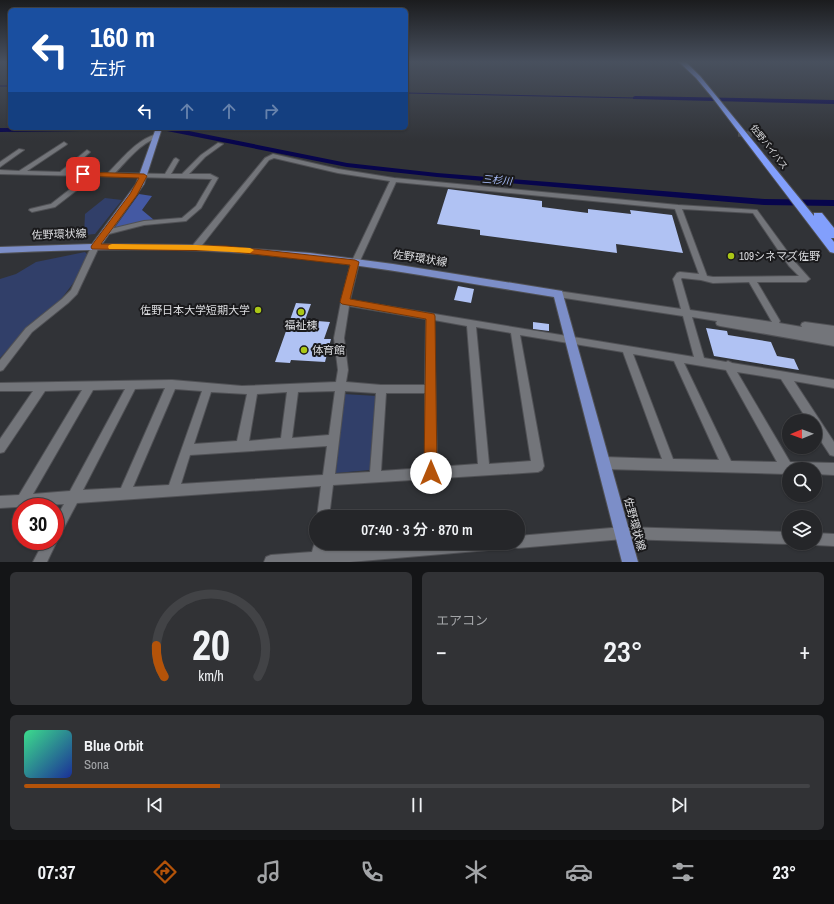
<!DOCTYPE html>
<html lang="ja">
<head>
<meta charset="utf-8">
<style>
  :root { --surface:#252629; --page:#313235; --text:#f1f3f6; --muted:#a3a5a8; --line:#424346; --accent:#b45309 }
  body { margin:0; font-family:"Archivo Narrow","Noto Sans JP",sans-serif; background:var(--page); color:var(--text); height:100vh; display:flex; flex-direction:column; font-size:15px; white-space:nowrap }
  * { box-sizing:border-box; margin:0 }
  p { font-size:13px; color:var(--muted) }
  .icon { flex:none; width:22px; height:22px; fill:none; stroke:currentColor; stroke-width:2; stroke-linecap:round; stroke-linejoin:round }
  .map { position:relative; height:562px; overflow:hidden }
  .side { display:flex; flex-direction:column; gap:10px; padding:10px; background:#141517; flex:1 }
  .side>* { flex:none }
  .hud { position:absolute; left:8px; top:8px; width:400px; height:122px; border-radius:6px; box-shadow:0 1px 3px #0004,0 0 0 1px var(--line); background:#1a4fa0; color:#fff; overflow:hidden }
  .needle { width:26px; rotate:269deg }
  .fabs { position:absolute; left:782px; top:414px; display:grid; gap:8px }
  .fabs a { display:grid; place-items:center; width:40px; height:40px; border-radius:50%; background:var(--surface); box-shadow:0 1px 3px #0004,0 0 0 1px var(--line); font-size:20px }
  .speed { position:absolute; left:12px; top:498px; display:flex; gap:8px; font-size:20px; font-weight:700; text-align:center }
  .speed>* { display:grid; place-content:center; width:52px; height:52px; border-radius:50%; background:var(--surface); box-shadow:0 1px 3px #0004,0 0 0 1px var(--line); line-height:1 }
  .speed .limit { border:6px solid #d22; background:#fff; color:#111 }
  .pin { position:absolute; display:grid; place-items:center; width:34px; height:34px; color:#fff; margin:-17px; border-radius:8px; box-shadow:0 2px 6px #0006 }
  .me { position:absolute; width:44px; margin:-22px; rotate:0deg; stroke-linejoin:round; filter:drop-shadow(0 0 3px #0008) }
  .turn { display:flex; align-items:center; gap:14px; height:84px; padding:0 16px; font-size:18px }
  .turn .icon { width:52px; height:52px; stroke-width:2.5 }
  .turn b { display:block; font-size:28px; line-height:34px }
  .lanes { display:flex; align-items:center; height:38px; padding:0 16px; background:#0003; justify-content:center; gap:20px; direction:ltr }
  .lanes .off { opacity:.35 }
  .big { font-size:30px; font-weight:600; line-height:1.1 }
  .side .widget { flex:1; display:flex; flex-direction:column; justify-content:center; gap:6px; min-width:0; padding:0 14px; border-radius:6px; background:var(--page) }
  .side .dial { align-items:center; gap:0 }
  .dial svg { height:104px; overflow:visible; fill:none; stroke:var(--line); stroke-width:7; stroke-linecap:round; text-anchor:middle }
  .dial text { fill:var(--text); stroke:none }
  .song { display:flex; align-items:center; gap:12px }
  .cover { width:48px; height:48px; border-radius:6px; background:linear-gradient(135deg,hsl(150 70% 55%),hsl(230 70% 35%)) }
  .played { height:4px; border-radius:2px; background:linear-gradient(90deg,var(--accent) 25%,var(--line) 25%) }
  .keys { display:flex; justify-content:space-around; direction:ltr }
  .heat { display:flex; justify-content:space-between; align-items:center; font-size:22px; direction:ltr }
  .side .tiles { flex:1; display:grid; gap:10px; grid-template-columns:1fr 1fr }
  .widget:last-child { grid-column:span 2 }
  .trip { position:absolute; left:309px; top:510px; width:216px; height:40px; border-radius:20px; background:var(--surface); box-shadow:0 1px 3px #0004,0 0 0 1px var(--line); font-weight:600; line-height:40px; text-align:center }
  .tabs { display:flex; height:64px; justify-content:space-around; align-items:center; background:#0f0f10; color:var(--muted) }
  .tabs .icon { width:28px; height:28px }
  .tabs .active { color:var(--accent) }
  .tabs b { font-size:18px; color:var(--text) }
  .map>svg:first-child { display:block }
  .green { fill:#313f69 }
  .forest { fill:#4459a3 }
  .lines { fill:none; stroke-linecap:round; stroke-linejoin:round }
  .stream { stroke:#07054c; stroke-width:1 }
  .river { fill:#07054c; fill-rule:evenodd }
  .building { fill:#b0c2f3 }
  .minor-tunnel { stroke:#4b4d50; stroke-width:5.5; stroke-dasharray:5.5 3; stroke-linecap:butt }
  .minor-casing { stroke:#505155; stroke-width:2 }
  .major-casing { stroke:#505155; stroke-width:2 }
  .highway-casing { stroke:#505155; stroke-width:2 }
  .minor { fill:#73757a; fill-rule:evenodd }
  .major { fill:#7c8ec8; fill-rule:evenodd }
  .highway { fill:#829ffc; fill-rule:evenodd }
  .route { fill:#b45309; stroke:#753606 }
  .slow { fill:#f59e0b }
  .poi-dot { fill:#abc716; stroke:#1a1a1c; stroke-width:1.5 }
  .labels { text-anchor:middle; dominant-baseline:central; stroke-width:4; stroke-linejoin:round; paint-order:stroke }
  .far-street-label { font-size:9px; fill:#dddee1; stroke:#1a1a1c }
  .far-water-label { font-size:10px; font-style:italic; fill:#abc1fe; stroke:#1a1a1c }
  .street-label { font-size:11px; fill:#dddee1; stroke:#1a1a1c }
  .poi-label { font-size:11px; fill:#dddee1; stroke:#1a1a1c; text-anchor:start }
</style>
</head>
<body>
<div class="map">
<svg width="834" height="562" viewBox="0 0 834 562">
  <rect width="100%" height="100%" fill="#313337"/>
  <g class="green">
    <path d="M105,198L122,200L95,234L84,235L85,214Z"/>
    <path d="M85,252L88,255L74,282L59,302L33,322L0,358V279L16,274L36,262Z"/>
    <path d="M343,394L377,396L370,470L336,473Z"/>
  </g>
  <path class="forest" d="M139,194L152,196L142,210L154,220L113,230Z"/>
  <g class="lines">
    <g class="stream">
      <path d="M0,86H10"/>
      <path d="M406,93L635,98"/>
    </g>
    <g class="river">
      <path d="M635,96L834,100V104L633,99V97Z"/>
      <path d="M0,128H174L347,163L437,173L764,199L834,200V206L764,205L437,177L347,167L162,130L0,132Z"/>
    </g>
  </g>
  <g class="building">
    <path d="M448,189L542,201V207L588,213V209L631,214L630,210L672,215L683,253L616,244L617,253L480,235V230L437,224Z"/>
    <path d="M458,286L474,289L471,303L454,300Z"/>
    <path d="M296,303L311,304L305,320L330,322L324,339H331L325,362L291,360L290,363L275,362Z"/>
    <path d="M533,322L549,324V331L533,329Z"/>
    <path d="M706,328L727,331L728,335L771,342L777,356L794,359L799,370L714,356Z"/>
  </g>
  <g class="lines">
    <path class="minor-tunnel" d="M738,134H760"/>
    <g class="minor-casing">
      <g id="minor">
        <path d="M157,134L159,135V137C140,143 128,160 115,173L165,174L174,159L176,158L179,160L171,174H182L201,155L218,143L223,144L205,157L189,174H210L218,178L201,208L186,221L144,225L105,235L101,233L102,231L144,221L182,218L196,206L212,179L95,176L55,207L32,212L29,210L30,209L51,204L87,176L0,174V170L19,171L64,142L67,144L66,145L27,171L60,172L87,150L90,152L89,153L67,172L108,173C123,158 136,140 157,134Z"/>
        <path d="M19,149L24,150L0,167V162Z"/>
        <path d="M273,154L338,169L394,178L678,205L757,210L795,262L810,279L806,282H757L780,321L779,323L802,327L801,325L802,323L805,322L834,326V346L720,326L717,325L716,323L717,321L692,317L704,358L726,362L728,361L732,363L834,380V388L794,381L834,442V456L830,455L815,432V421H808L781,379L737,372L790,462L834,463V475L815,474V469H789V473L787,474L604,469L600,467L598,463L600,459L604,457L662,459L623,352L520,335L544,466L542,470L538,472L333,485L329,517H317L321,486L77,503L59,537L56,539L57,541L47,562H33L44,541H55V520L64,504L0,508V496L19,495L82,390L45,391L4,452L0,453V439L33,391H0V383L172,380L242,386L336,382L338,370L334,338L341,302L351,263L390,181L338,173L274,158L269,160L199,249H193L192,247L193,245L265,158ZM396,182L675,209L699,274L680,272L677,273L673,279L681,309L558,291L554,294L558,297L683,316L694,357L350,300L359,263ZM682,209L753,213L789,266L799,276L713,277L707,276ZM682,278L701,280L713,283L749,282L772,322L690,310L681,279ZM349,306L426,319L425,385H381L346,382L348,370L344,338ZM434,320L467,326L478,464L437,467ZM476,327L511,333L531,461L489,464ZM633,354L674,361L719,460L673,459ZM684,363L726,370L777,462L731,461ZM165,388L121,488L83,490L135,389ZM125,389L70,491L33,494L93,390ZM175,389L202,391L169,485L133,487ZM335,391L329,435L292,438L298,392ZM345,391L376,393L370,472L335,474ZM211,392L247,394L237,441L194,444ZM287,392L281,438L249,441L257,394ZM386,393H425V468L381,471ZM327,446L323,475L181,484L190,455Z"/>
        <path d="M92,245H95L99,247L77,294L68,303L32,332L3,370L0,371V360L26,328L62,299L71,290Z"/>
        <path d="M623,527L789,532V543H792L789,544L623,539L518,548L513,547L512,543H518V536Z"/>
        <path d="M815,533L834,534V546L815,545L811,543H815Z"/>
        <path d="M316,538V543H326L325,551L422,543H506L505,548L500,549L350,562H264L266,557L271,555L312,552Z"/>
      </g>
    </g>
    <g class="major-casing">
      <path id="major" d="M156,128H162L144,184L102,244L198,245L310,253L393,264L562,291L638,562H622L554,297C459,282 365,264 269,255C180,247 90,249 0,253V247L92,244L136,184Z"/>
    </g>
    <g class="highway-casing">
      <path id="highway" d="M679,62H686L700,76L814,216V213H822L834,228V238H831L834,242V253L830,252L712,97L696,78Z"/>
    </g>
    <use href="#minor" class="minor"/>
    <use href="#major" class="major"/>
    <use href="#highway" class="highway"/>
  </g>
  <linearGradient id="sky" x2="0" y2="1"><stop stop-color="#1b1c1e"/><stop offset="0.44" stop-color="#48505e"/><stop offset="1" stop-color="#48505e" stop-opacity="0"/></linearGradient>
  <rect width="834" height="141" fill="url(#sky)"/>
  <path class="route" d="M83,172L144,174L147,176L137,195L101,244L226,246L355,260L359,262L350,299L434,314L435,316L437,473L435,477L431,479L426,477L424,473L426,319L342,304L340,302L350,265L226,251L92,249L91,247L92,245L130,194L139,178L81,176V173Z"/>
  <path class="slow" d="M112,244L196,245L250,248L254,250L250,253L196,250L109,249L108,247L109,245Z"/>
  <g class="poi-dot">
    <circle cx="731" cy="256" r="4"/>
    <circle cx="258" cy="310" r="4"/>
    <circle cx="301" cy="312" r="4"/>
    <circle cx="304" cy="350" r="4"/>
  </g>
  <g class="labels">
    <g class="far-street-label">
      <text transform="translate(769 147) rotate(52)">佐野バイパス</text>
    </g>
    <g class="far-water-label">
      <text transform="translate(497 180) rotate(5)">三杉川</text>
    </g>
    <g class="street-label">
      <text transform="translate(59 234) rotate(-2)">佐野環状線</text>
      <text transform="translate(420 258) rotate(9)">佐野環状線</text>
      <text transform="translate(635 524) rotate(75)">佐野環状線</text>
    </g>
    <g class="poi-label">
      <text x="739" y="256">109シネマズ佐野</text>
      <text x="250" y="310" text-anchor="end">佐野日本大学短期大学</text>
      <text x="301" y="325" text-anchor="middle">福祉棟</text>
      <text x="312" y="350">体育館</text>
    </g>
  </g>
</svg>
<div class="fabs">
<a><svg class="needle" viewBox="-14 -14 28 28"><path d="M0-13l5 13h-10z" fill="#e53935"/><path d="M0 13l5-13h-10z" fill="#a3a5a8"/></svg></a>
<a><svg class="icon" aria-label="search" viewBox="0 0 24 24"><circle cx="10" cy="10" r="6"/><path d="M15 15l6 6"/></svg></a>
<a><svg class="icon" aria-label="layers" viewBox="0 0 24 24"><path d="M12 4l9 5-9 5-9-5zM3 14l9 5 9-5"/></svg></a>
</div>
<div class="speed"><div class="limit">30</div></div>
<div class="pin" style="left:83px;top:174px;background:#d93025"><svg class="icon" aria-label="arrive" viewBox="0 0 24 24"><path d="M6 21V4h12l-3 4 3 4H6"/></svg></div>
<svg class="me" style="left:431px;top:473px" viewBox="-20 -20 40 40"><circle r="19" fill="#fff"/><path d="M0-13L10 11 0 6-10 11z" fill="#b45309"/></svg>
<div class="trip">07:40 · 3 分 · 870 m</div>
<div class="hud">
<div class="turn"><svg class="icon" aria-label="left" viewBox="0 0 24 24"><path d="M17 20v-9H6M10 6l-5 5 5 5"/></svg><div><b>160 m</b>左折</div></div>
<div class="lanes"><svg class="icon" aria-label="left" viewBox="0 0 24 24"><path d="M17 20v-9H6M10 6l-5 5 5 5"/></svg><svg class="icon off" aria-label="ahead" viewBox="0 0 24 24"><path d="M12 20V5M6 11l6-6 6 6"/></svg><svg class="icon off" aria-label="ahead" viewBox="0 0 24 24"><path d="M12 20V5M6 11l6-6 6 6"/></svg><svg class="icon off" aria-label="right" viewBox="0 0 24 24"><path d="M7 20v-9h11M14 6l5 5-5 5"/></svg></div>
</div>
</div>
<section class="side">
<div class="tiles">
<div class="widget dial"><svg viewBox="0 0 100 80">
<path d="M14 69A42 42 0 1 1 86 69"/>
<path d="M14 69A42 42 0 0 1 8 45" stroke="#b45309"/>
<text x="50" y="56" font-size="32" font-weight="700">20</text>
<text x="50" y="72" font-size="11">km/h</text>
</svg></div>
<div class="widget"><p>エアコン</p>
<div class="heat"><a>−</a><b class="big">23°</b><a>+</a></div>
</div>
<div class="widget">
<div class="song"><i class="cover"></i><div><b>Blue Orbit</b><p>Sona</p></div></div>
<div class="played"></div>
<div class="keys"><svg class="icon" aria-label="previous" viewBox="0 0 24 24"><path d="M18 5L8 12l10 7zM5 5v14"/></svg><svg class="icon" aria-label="pause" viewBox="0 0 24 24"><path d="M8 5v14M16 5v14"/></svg><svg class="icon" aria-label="next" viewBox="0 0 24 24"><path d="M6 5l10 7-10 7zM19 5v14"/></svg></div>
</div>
</div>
</section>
<nav class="tabs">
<b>07:37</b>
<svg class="icon active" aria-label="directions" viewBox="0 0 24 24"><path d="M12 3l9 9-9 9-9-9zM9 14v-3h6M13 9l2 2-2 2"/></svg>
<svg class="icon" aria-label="music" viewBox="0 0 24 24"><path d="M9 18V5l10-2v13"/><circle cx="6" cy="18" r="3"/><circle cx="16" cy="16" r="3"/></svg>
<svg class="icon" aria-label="phone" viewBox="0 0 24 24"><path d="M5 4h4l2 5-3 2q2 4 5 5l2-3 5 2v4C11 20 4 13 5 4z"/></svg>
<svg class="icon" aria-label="climate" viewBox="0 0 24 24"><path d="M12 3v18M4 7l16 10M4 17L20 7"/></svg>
<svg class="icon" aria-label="car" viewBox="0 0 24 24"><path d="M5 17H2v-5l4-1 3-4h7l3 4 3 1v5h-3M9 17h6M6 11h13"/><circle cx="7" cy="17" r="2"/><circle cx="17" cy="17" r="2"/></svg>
<svg class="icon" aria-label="filters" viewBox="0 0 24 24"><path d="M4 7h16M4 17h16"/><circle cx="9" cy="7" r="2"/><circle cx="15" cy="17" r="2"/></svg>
<b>23°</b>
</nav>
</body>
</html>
